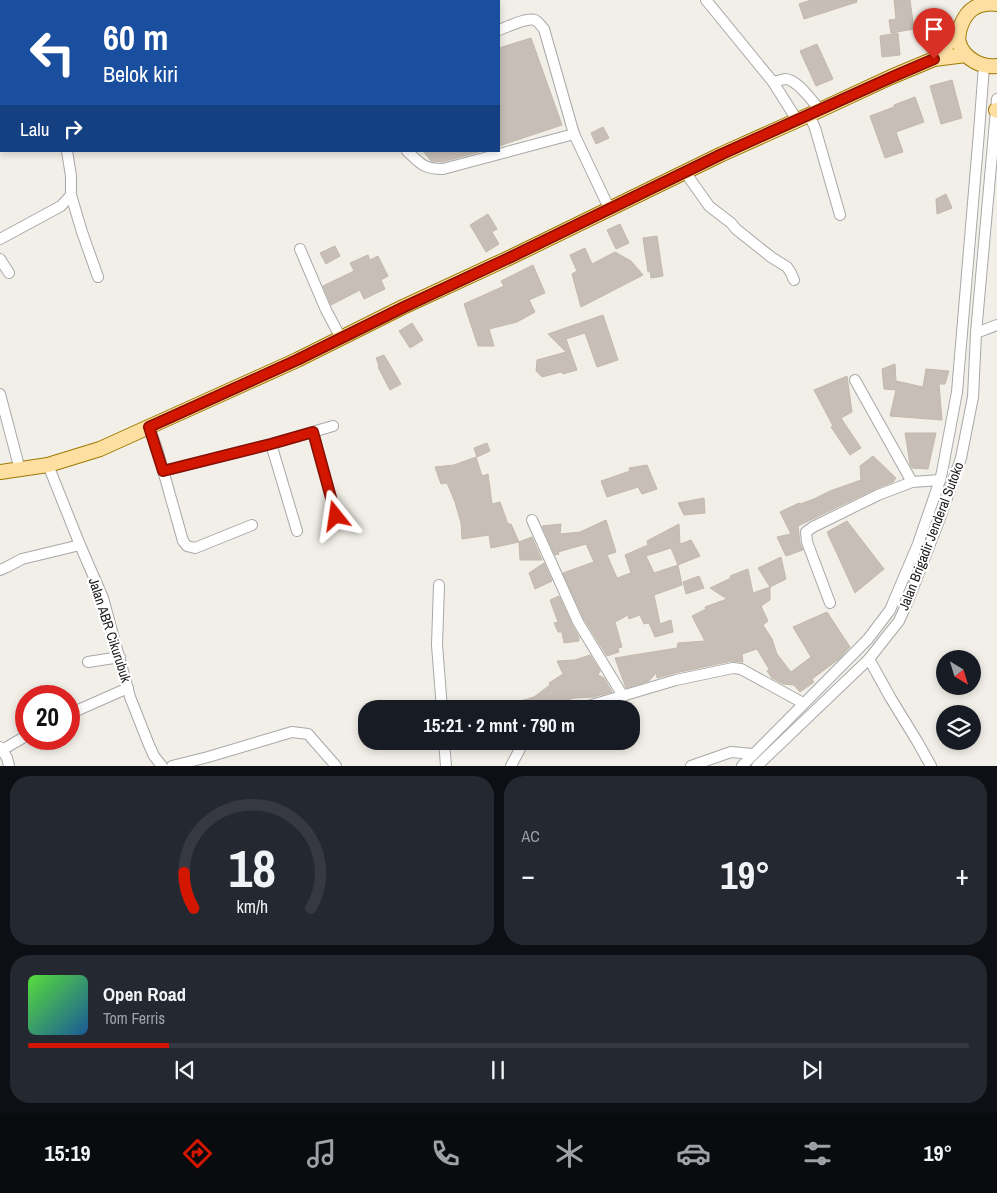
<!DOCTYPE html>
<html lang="id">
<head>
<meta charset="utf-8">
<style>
  :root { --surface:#171b24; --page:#242831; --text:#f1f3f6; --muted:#9ea1a6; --line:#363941; --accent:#d21600 }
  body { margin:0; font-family:"Archivo Narrow",sans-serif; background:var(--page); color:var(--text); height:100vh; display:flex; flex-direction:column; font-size:19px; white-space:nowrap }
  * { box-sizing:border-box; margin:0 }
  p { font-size:16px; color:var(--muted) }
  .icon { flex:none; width:28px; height:28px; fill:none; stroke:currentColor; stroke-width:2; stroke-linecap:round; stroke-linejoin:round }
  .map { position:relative; height:766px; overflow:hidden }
  .details { display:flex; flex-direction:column; gap:10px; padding:10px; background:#0d0f14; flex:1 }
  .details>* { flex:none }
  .guide { position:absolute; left:0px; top:0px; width:500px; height:152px; box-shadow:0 2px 8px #0003; background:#1a4fa0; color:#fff; overflow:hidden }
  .needle { width:32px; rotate:142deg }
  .controls { position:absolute; left:936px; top:650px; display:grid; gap:10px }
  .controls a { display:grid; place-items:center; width:45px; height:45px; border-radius:50%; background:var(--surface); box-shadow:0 2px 8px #0003; font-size:25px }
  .speed { position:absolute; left:15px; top:685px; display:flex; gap:10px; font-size:25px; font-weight:700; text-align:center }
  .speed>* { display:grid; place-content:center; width:65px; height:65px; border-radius:50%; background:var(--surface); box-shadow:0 2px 8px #0003; line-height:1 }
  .speed .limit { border:8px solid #d22; background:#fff; color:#111 }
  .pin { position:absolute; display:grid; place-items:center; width:42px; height:42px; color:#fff; margin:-51px -21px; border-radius:50% 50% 50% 0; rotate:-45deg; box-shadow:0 0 5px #0007 }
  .pin .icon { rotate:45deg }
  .me { position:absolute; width:55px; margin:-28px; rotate:345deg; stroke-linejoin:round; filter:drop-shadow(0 0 4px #0008) }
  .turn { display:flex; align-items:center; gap:18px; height:105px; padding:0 20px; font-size:22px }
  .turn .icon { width:65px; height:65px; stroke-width:2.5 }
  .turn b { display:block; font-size:35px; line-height:42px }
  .then { display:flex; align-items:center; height:48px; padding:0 20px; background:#0003; gap:10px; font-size:19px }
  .big { font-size:38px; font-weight:700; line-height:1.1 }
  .details .tile { flex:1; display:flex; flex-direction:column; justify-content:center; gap:8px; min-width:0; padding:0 18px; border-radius:20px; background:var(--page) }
  .details .dial { align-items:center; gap:0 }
  .dial svg { height:130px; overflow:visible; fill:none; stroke:var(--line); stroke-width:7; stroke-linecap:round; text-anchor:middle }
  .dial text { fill:var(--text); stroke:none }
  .song { display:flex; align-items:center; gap:15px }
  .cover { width:60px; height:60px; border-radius:8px; background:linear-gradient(135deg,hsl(110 70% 55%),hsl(210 70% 35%)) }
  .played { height:5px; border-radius:2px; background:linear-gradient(90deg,var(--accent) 15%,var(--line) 15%) }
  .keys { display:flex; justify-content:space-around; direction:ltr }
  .heat { display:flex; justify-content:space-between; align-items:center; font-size:28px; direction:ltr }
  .details .tiles { flex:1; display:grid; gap:10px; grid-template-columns:1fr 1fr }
  .tile:last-child { grid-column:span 2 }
  .trip { position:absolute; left:358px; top:700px; width:282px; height:50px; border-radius:20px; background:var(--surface); box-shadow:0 2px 8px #0003; font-weight:700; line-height:50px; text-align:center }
  .tab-bar { display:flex; height:80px; justify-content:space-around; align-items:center; background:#090b0e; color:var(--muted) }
  .tab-bar .icon { width:35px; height:35px }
  .tab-bar .current { color:var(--accent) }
  .tab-bar b { font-size:22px; color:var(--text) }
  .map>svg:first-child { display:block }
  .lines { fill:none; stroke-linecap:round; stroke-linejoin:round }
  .river { stroke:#a8cddf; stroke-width:18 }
  .building { fill:#c7bfb7; stroke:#c4b8aa; fill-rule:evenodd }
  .minor-casing { stroke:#a8a8a8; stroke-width:12 }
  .major-casing { stroke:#9e7a00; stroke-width:16 }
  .minor { stroke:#fff; stroke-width:10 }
  .major { stroke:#fddfa2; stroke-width:14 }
  .route-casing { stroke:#880e00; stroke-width:12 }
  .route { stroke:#d21600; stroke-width:9 }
  .labels { text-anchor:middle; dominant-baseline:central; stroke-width:4.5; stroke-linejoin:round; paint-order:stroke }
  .street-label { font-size:14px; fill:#212121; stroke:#fff }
</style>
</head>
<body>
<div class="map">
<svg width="997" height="766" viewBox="0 0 997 766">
  <rect width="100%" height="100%" fill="#f2efe8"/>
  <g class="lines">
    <path class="river" d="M364,1L368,0"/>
  </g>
  <g class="building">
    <path d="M811,0H857V2L804,19L799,4Z"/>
    <path d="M894,0H910L914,29L891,33L889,20L896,19Z"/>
    <path d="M898,33L900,55L882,57L880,36Z"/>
    <path d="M531,38L562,125L499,146V48Z"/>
    <path d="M817,44L833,79L816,86L800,51Z"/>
    <path d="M952,80L962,118L941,124L930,86Z"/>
    <path d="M915,97L924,122L896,132L903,152L885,158L870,116L894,107V105Z"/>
    <path d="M603,127L609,138L596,144L591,133Z"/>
    <path d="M423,151H479V152L442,162L431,161Z"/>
    <path d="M946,194L952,208L937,214L936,199Z"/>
    <path d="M488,214L497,229L492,232L499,244L486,252L470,225Z"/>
    <path d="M620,224L629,243L616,249L607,230Z"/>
    <path d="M657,236L663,276L651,278L650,271L648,272L643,238Z"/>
    <path d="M335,246L340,256L326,264L320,253Z"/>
    <path d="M585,248L592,264L615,252L631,261L643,275L581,307L572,274L577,271L570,255Z"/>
    <path d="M368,255L370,260L378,256L388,276L381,280L385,289L364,299L360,290L331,305L323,286L354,271L350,263Z"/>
    <path d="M533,265L545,293L529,300L535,312L517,322L489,329L494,346H478L464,304L504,286L501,281Z"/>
    <path d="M603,315L618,360L597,367L585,333L566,339L577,370L563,374L561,372L542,377L536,371L537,360L566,352L548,334Z"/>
    <path d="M412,323L423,340L410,348L399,331Z"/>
    <path d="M384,355L401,384L390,390L378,367L379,366L376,358Z"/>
    <path d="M895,364L896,381L923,387L926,369L949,371L945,384H939L942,420L890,416L896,390L884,389L882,369Z"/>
    <path d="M847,376L852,412L841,418L861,448L850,455L831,427L833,426L814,390Z"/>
    <path d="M905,433H936L928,469L912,468L910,464Z"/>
    <path d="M487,443L490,451L477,457L474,448Z"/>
    <path d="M873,456L896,478L893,482L875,489L798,526L800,543L803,550L786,556L777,537L791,534L780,512L799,503L800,504L814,499L830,491L861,480L860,466Z"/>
    <path d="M476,457L482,476L488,474L492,504L500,502L508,524H511L519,542L491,548L489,535L462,539L461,523L455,502L447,483L441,484L435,467L454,465Z"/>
    <path d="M647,465L657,489L642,494L638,487L607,497L601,481L630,471L629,468Z"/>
    <path d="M704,498L705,513L684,515L678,503Z"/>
    <path d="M606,520L616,552L607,555L617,578L631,573L625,555L648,545L647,541L679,524L680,544L691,540L700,556L678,565L682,585L654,595L660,624L671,620L673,632L655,637L649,623L644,624L640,615L629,619L628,615L615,622L622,647L618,648L619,652L607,656L584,619L563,573L588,564L594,562L586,544L558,552L559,554L555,555L542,526L561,524L560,534L580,532ZM671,548L678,565L654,573L646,556Z"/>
    <path d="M847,521L884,569L855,593L827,532Z"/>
    <path d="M532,537L542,560H520L519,542Z"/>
    <path d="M781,557L786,579L770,587L758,568Z"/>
    <path d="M544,563L552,581L535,589L529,573Z"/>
    <path d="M748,569L753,593L770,587V600L761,606L768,621L763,625L772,639L777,654L791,672L811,657L793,627L827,612L850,647L839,659L812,679L814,682L800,692L794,685L783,684L772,678L767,671L769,669L757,649L742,654L743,662H742L732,661L675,673L657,678L656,673L649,681L626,688L615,658L677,648L678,643L705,641L692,616L706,609L705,607L727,599L710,588L731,578L730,576Z"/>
    <path d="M699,576L704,588L686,594L683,582Z"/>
    <path d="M559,596L572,625L579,637V641L564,643L562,632H558L554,623L558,622L550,600Z"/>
    <path d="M590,655L600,671L598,675L604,678L612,692L593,697L574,698L556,703L559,709H520L517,702L534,697L550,685L549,683L563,674L557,661L575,660Z"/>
  </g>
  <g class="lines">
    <g class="minor-casing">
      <g id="minor">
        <path d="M48,0V1"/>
        <path d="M706,0L773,82L797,120"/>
        <path d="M311,1L315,0"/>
        <path d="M499,30C507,27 527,17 535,20C539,22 541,26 544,29L574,134L609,208"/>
        <path d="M773,82C777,81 781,80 785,79C797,79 812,101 820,110"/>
        <path d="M0,114H1"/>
        <path d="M809,115L815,128L840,215"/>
        <path d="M407,151C421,164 423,169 443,169L574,134"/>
        <path d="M685,172L709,206L731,223L736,229L771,257L787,267L791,273L794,280"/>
        <path d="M71,195L82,232L98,277"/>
        <path d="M0,239L61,206L71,195V176L67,151"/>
        <path d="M300,249L326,310L341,338"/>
        <path d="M0,259L9,273"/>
        <path d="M976,333L997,325"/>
        <path d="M855,380L912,482"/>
        <path d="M0,394L20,470"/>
        <path d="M149,427L157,449L183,541L187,546L195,548L252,525"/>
        <path d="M313,432L336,516"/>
        <path d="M271,444L297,531"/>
        <path d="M48,465L80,545L103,598L130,697L149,745L154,756L162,766"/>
        <path d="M163,471L271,444L333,426"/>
        <path d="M532,520L578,622L623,696"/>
        <path d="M0,570L7,567L22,559L80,545"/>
        <path d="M439,585L437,645L442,709"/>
        <path d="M830,603L807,542L806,532L813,527L878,495L912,482L940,480"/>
        <path d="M869,659L890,697L917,741L931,766"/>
        <path d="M88,662L120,657"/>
        <path d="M578,709L676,680L733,668L741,669L803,703"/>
        <path d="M69,714L128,688"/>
        <path d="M444,741L446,766"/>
        <path d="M0,747L7,758L9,766"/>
        <path d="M2,750L26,736"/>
        <path d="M172,766L208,757L292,732L308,734L336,766"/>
        <path d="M511,766L524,741"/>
        <path d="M691,766L731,752L753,754"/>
        <path d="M742,766L868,639L890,610L918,544L940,480L942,472L957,392L979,132L984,66"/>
        <path d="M757,766L869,659L887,636L899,621L908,601L940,518L961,458L973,397L976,333L997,99"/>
      </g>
    </g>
    <g class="major-casing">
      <g id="major">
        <path d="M997,4C990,3 980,4 974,8C964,14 956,32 959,43C964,59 982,68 997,66"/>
        <path d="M934,59L959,32"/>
        <path d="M996,110L997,111"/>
        <path d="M0,472L48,465L100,449L297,360L403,307L511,257L722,154L820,110L891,77L934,59L966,55"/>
      </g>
    </g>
    <use href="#minor" class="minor"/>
    <use href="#major" class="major"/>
  </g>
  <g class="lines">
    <g class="route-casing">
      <path id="route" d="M336,516L313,432L271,444L163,471L149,427L297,360L404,307L511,257L722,154L892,77L934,59"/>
    </g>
    <use href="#route" class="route"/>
  </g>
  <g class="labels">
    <g class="street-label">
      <text transform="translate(931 536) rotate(-69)">Jalan Brigadir Jenderal Sutoko</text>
      <text transform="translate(110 630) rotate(72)">Jalan ABR Cikurubuk</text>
    </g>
  </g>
</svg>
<div class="controls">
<a><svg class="needle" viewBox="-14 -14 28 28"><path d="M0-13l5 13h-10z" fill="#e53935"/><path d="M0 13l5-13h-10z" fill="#9ea1a6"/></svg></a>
<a><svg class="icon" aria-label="layers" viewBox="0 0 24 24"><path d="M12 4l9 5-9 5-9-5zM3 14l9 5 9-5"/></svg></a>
</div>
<div class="speed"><div class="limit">20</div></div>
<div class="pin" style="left:934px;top:59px;background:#d93025"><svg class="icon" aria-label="arrive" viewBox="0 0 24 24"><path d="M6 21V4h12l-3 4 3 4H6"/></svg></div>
<svg class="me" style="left:336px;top:516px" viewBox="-20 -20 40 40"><path d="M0-17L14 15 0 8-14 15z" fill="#d21600" stroke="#fff" stroke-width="4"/></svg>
<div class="trip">15:21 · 2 mnt · 790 m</div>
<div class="guide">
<div class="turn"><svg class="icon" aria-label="left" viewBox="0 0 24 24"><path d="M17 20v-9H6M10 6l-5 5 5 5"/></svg><div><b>60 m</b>Belok kiri</div></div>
<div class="then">Lalu<svg class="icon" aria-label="right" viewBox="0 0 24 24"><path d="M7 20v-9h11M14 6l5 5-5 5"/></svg></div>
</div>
</div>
<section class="details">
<div class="tiles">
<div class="tile dial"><svg viewBox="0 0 100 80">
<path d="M14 69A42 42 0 1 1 86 69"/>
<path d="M14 69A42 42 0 0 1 8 47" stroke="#d21600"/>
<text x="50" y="56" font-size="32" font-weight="700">18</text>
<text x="50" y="72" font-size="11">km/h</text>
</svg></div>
<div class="tile"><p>AC</p>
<div class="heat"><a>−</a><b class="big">19°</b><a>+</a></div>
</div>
<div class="tile">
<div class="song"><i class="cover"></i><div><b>Open Road</b><p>Tom Ferris</p></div></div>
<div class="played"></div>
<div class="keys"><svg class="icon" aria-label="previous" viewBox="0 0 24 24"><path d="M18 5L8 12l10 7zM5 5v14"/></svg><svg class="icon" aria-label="pause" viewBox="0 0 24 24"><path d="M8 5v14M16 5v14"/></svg><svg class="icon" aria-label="next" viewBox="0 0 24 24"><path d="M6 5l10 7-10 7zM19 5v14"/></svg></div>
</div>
</div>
</section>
<nav class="tab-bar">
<b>15:19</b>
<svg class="icon current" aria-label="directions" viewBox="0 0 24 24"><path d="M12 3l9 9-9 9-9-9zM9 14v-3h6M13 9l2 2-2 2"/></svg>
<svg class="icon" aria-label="music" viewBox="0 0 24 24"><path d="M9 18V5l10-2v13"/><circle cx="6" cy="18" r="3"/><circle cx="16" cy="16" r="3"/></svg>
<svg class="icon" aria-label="phone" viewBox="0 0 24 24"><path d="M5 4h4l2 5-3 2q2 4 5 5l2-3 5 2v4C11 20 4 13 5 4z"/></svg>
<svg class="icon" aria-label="climate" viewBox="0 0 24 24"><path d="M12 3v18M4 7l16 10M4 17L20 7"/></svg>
<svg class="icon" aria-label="car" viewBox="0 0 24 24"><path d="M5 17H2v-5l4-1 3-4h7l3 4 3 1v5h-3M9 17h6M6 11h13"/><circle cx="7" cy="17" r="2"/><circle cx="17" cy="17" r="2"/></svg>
<svg class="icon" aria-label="filters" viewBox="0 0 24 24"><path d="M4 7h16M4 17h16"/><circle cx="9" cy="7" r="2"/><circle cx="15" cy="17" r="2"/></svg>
<b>19°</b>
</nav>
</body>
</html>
